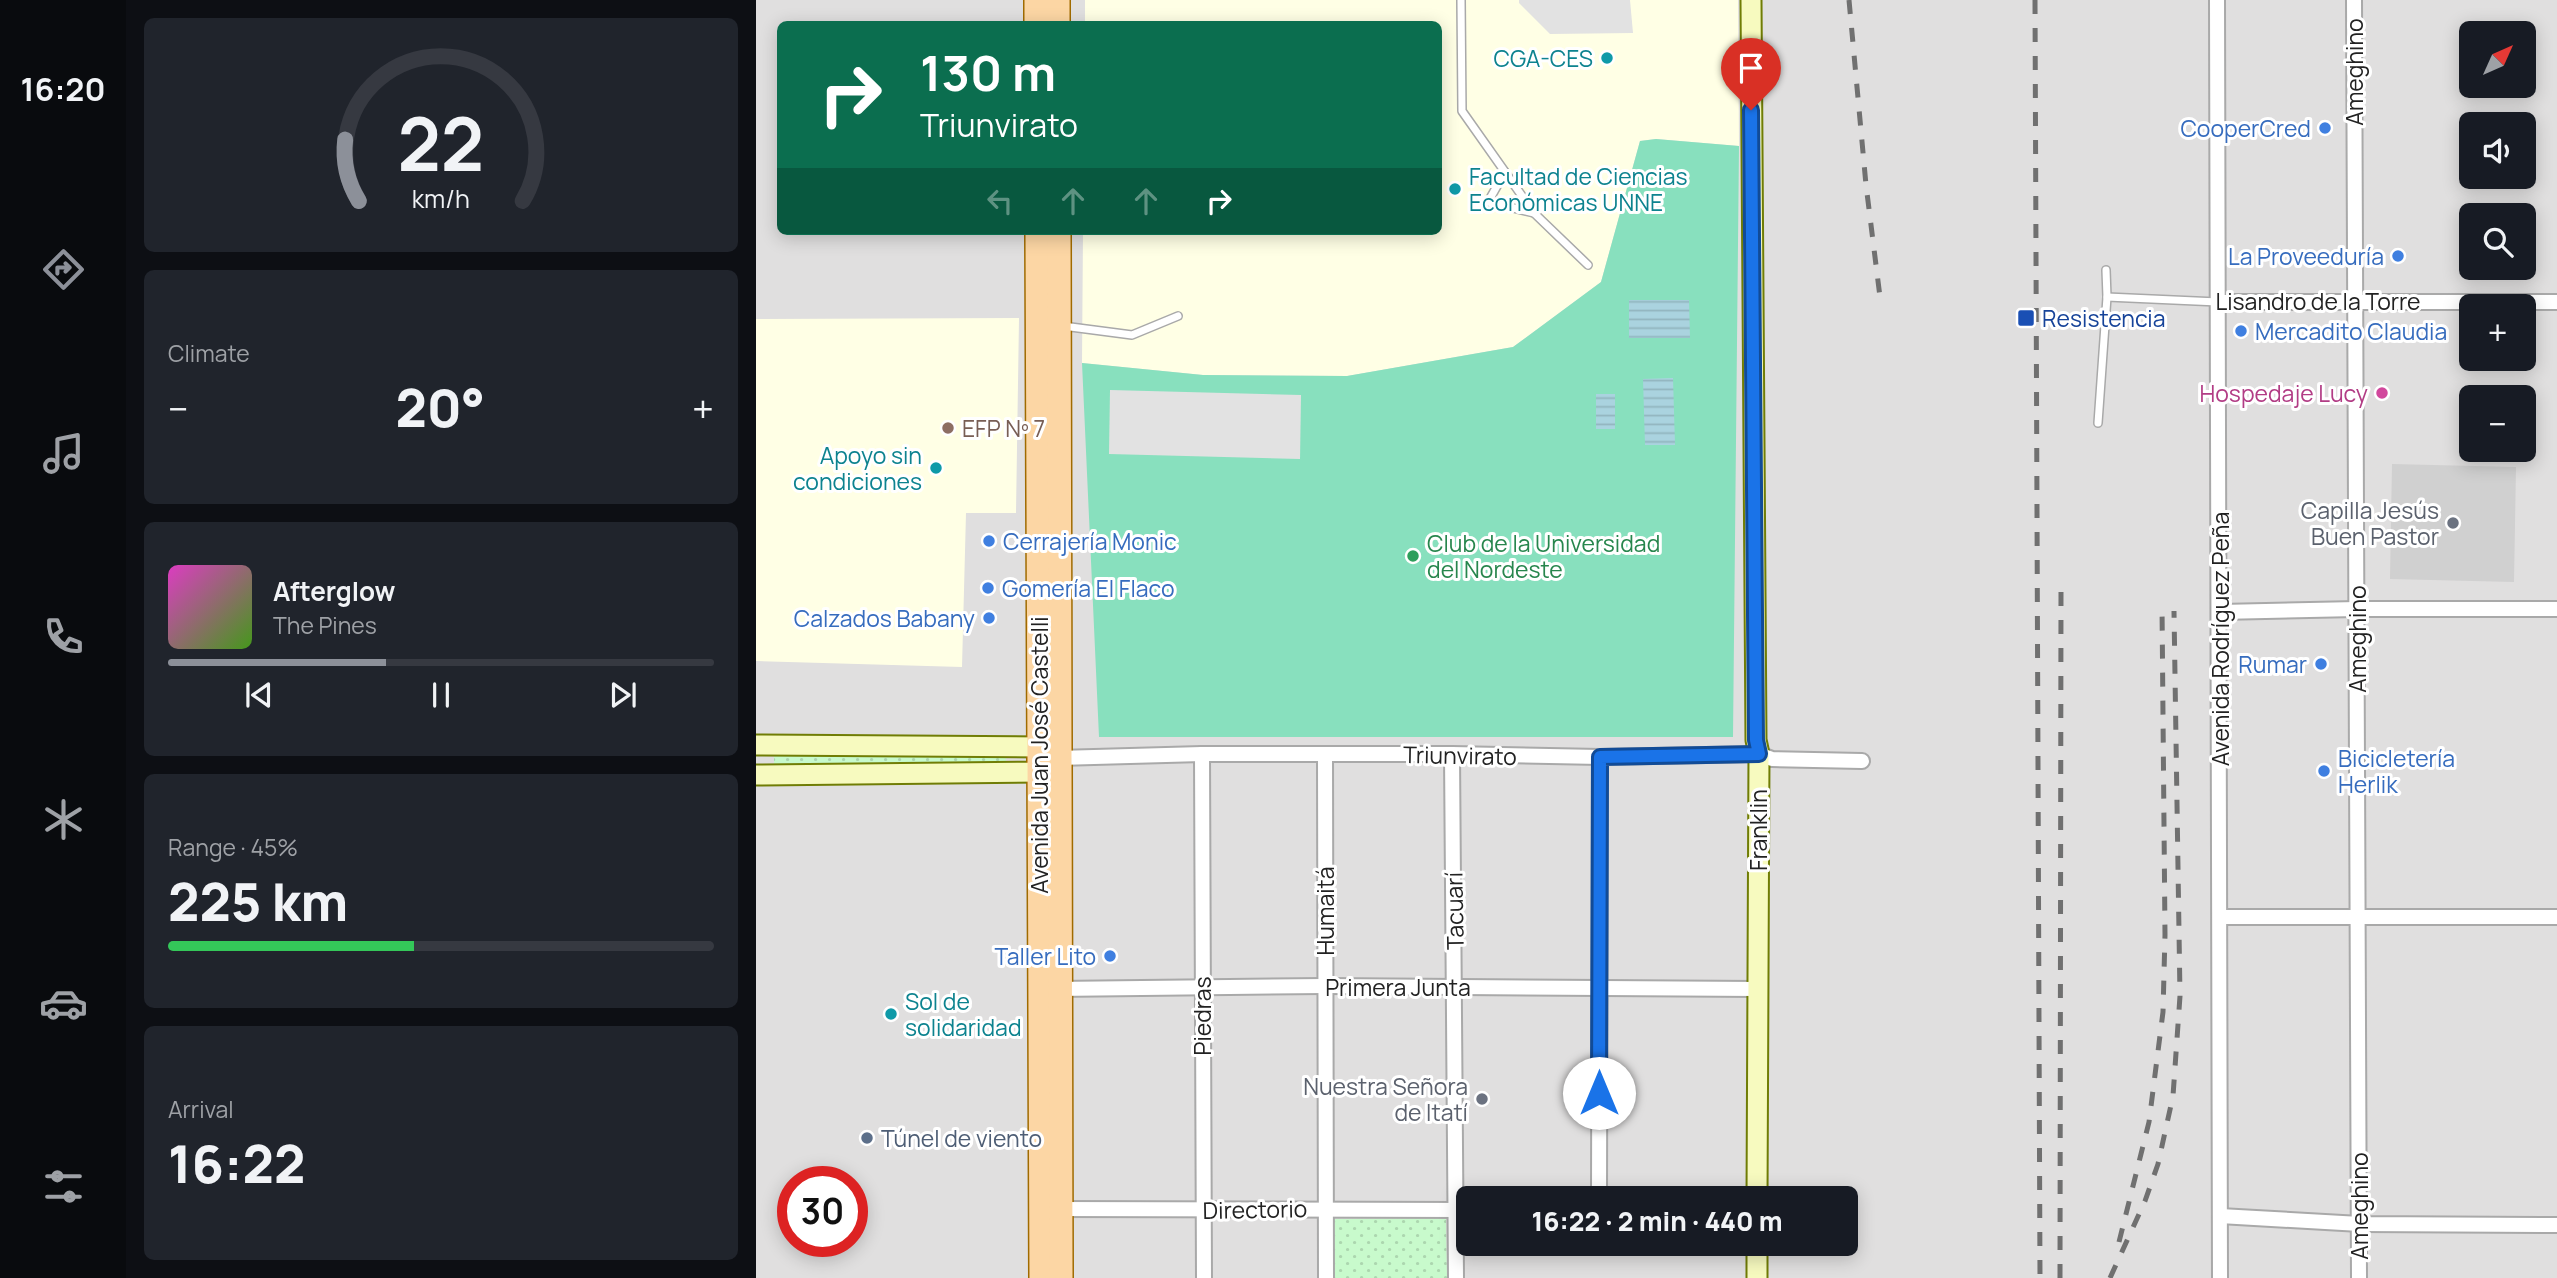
<!DOCTYPE html>
<html lang="en">
<head>
<meta charset="utf-8">
<style>
  :root { --surface:#171b24; --page:#20242c; --text:#f1f3f6; --muted:#9ea1a6; --line:#363941; --accent:#8c9099 }
  body { margin:0; font-family:Manrope,sans-serif; background:var(--page); color:var(--text); height:100vh; display:flex; flex-direction:column; font-size:26px; white-space:nowrap }
  * { box-sizing:border-box; margin:0 }
  p { font-size:23px; color:var(--muted) }
  .icon { flex:none; width:38px; height:38px; fill:none; stroke:currentColor; stroke-width:2; stroke-linecap:round; stroke-linejoin:round }
  .map { position:relative; flex:1; overflow:hidden }
  .panel { display:flex; flex-direction:column; gap:18px; padding:18px; background:#0d0f14; width:630px }
  .panel>* { flex:none }
  .hud { position:absolute; left:21px; top:21px; width:665px; height:214px; border-radius:10px; box-shadow:0 4px 18px #0003; background:#0b6e4f; color:#fff; overflow:hidden }
  .needle { width:46px; rotate:45deg }
  .tools { position:absolute; left:1703px; top:21px; display:grid; gap:14px }
  .tools a { display:grid; place-items:center; width:77px; height:77px; border-radius:10px; background:var(--surface); box-shadow:0 4px 18px #0003; font-size:35px }
  .speed { position:absolute; left:21px; top:1166px; display:flex; gap:14px; font-size:35px; font-weight:700; text-align:center }
  .speed>* { display:grid; place-content:center; width:91px; height:91px; border-radius:50%; background:var(--surface); box-shadow:0 4px 18px #0003; line-height:1 }
  .speed .limit { border:10px solid #d22; background:#fff; color:#111 }
  .pin { position:absolute; display:grid; place-items:center; width:60px; height:60px; color:#fff; margin:-72px -30px; border-radius:50% 50% 50% 0; rotate:-45deg; box-shadow:0 0 7px #0007 }
  .pin .icon { rotate:45deg }
  .me { position:absolute; width:77px; margin:-38px; rotate:0deg; stroke-linejoin:round; filter:drop-shadow(0 0 5px #0008) }
  .turn { display:flex; align-items:center; gap:24px; height:147px; padding:0 28px; font-size:32px }
  .turn .icon { width:91px; height:91px; stroke-width:2.5 }
  .turn b { display:block; font-size:49px; line-height:60px }
  .lanes { display:flex; align-items:center; height:66px; padding:0 28px; background:#0003; justify-content:center; gap:35px; direction:ltr }
  .lanes .off { opacity:.35 }
  .big { font-size:52px; font-weight:800; line-height:1.1 }
  .panel .widget { flex:1; display:flex; flex-direction:column; justify-content:center; gap:10px; min-width:0; padding:0 24px; border-radius:10px; background:var(--page) }
  .panel .dial { align-items:center; gap:0 }
  .dial svg { height:182px; overflow:visible; fill:none; stroke:var(--line); stroke-width:7; stroke-linecap:round; text-anchor:middle }
  .dial text { fill:var(--text); stroke:none }
  .song { display:flex; align-items:center; gap:21px }
  .cover { width:84px; height:84px; border-radius:10px; background:linear-gradient(135deg,hsl(310 70% 55%),hsl(100 70% 35%)) }
  .played { height:7px; border-radius:4px; background:linear-gradient(90deg,var(--accent) 40%,var(--line) 40%) }
  .keys { display:flex; justify-content:space-around; direction:ltr }
  .heat { display:flex; justify-content:space-between; align-items:center; font-size:38px; direction:ltr }
  .charge { height:10px; border-radius:5px; background:linear-gradient(90deg,#34c759 45%,var(--line) 0) }
  .trip { position:absolute; left:700px; top:1186px; width:402px; height:70px; border-radius:10px; background:var(--surface); box-shadow:0 4px 18px #0003; font-weight:800; line-height:70px; text-align:center }
  main { display:flex; flex:1; min-height:0 }
  .tabs { display:flex; flex-direction:column; width:126px; justify-content:space-around; align-items:center; background:#090b0e; color:var(--muted) }
  .tabs .icon { width:49px; height:49px }
  .tabs .on { color:var(--accent) }
  .tabs b { font-size:32px; color:var(--text) }
  .map>svg:first-child { display:block }
  .residential { fill:#e0dfdf; fill-rule:evenodd }
  .education { fill:#ffffe5 }
  .religious { fill:#d0d0d0 }
  .park { fill:url(#park-dots) }
  .pitch { fill:#88e0be }
  .parking { fill:#e2e2e2 }
  .water { fill:url(#water-rules) }
  .lines { fill:none; stroke-linecap:round; stroke-linejoin:round }
  .lane-casing { stroke:#a9a9a9; stroke-width:10 }
  .street-casing { stroke:#a9a9a9; stroke-width:18 }
  .secondary-casing { stroke:#707d05; stroke-width:23 }
  .primary-casing { stroke:#a06b00; stroke-width:26 }
  .lane { stroke:#fff; stroke-width:7 }
  .street { stroke:#fff; stroke-width:14 }
  .secondary { stroke:#f7fabf; stroke-width:19 }
  .primary { stroke:#fcd6a4; stroke-width:23 }
  .rail { stroke:#707070; stroke-width:5; stroke-dasharray:14 14; stroke-linecap:butt }
  .route-casing { stroke:#114b97; stroke-width:18 }
  .route { stroke:#1a73e8; stroke-width:12 }
  .culture-dot { fill:#0f9aa8; stroke:#fff; stroke-width:2.5 }
  .shop-dot { fill:#3f7fe0; stroke:#fff; stroke-width:2.5 }
  .transit-dot { fill:#1a4fb4; stroke:#fff; stroke-width:2.5 }
  .hotel-dot { fill:#d1479c; stroke:#fff; stroke-width:2.5 }
  .education-dot { fill:#8d6e63; stroke:#fff; stroke-width:2.5 }
  .worship-dot { fill:#6b7280; stroke:#fff; stroke-width:2.5 }
  .leisure-dot { fill:#2e9e5b; stroke:#fff; stroke-width:2.5 }
  .service-dot { fill:#5c6f8a; stroke:#fff; stroke-width:2.5 }
  .labels { text-anchor:middle; dominant-baseline:central; stroke-width:6; stroke-linejoin:round; paint-order:stroke }
  .culture-label { font-size:23px; fill:#0d838f; stroke:#fff; text-anchor:end }
  .street-label { font-size:23px; fill:#222; stroke:#fff }
  .shop-label { font-size:23px; fill:#366cbe; stroke:#fff; text-anchor:end }
  .transit-label { font-size:23px; fill:#164399; stroke:#fff; text-anchor:start }
  .hotel-label { font-size:23px; fill:#b23c85; stroke:#fff; text-anchor:end }
  .education-label { font-size:23px; fill:#785e54; stroke:#fff; text-anchor:start }
  .worship-label { font-size:23px; fill:#5b616d; stroke:#fff; text-anchor:end }
  .leisure-label { font-size:23px; fill:#27864d; stroke:#fff; text-anchor:start }
  .service-label { font-size:23px; fill:#4e5e75; stroke:#fff; text-anchor:start }
</style>
</head>
<body>
<main>
<nav class="tabs">
<b>16:20</b>
<svg class="icon on" aria-label="directions" viewBox="0 0 24 24"><path d="M12 3l9 9-9 9-9-9zM9 14v-3h6M13 9l2 2-2 2"/></svg>
<svg class="icon" aria-label="music" viewBox="0 0 24 24"><path d="M9 18V5l10-2v13"/><circle cx="6" cy="18" r="3"/><circle cx="16" cy="16" r="3"/></svg>
<svg class="icon" aria-label="phone" viewBox="0 0 24 24"><path d="M5 4h4l2 5-3 2q2 4 5 5l2-3 5 2v4C11 20 4 13 5 4z"/></svg>
<svg class="icon" aria-label="climate" viewBox="0 0 24 24"><path d="M12 3v18M4 7l16 10M4 17L20 7"/></svg>
<svg class="icon" aria-label="car" viewBox="0 0 24 24"><path d="M5 17H2v-5l4-1 3-4h7l3 4 3 1v5h-3M9 17h6M6 11h13"/><circle cx="7" cy="17" r="2"/><circle cx="17" cy="17" r="2"/></svg>
<svg class="icon" aria-label="filters" viewBox="0 0 24 24"><path d="M4 7h16M4 17h16"/><circle cx="9" cy="7" r="2"/><circle cx="15" cy="17" r="2"/></svg>
</nav>
<section class="panel">
<div class="widget dial"><svg viewBox="0 0 100 80">
<path d="M14 69A42 42 0 1 1 86 69"/>
<path d="M14 69A42 42 0 0 1 8 42" stroke="#8c9099"/>
<text x="50" y="56" font-size="32" font-weight="700">22</text>
<text x="50" y="72" font-size="11">km/h</text>
</svg></div>
<div class="widget"><p>Climate</p>
<div class="heat"><a>−</a><b class="big">20°</b><a>+</a></div>
</div>
<div class="widget">
<div class="song"><i class="cover"></i><div><b>Afterglow</b><p>The Pines</p></div></div>
<div class="played"></div>
<div class="keys"><svg class="icon" aria-label="previous" viewBox="0 0 24 24"><path d="M18 5L8 12l10 7zM5 5v14"/></svg><svg class="icon" aria-label="pause" viewBox="0 0 24 24"><path d="M8 5v14M16 5v14"/></svg><svg class="icon" aria-label="next" viewBox="0 0 24 24"><path d="M6 5l10 7-10 7zM19 5v14"/></svg></div>
</div>
<div class="widget"><p>Range · 45%</p><b class="big">225 km</b><div class="charge"></div></div>
<div class="widget"><p>Arrival</p><b class="big">16:22</b></div>
</section>
<div class="map">
<svg width="1801" height="1278" viewBox="0 0 1801 1278">
  <defs>
    <pattern id="park-dots" width="8" height="8" patternUnits="userSpaceOnUse" patternTransform="scale(1.75)"><rect width="8" height="8" fill="#c8facc"/><path d="M2 2h.1M6 6h.1" fill="none" stroke="#acd6af" stroke-width="1.8" stroke-linecap="round"/></pattern>
    <pattern id="water-rules" width="6" height="5" patternUnits="userSpaceOnUse" patternTransform="scale(1.75)"><rect width="6" height="5" fill="#aad3df"/><path d="M0 2.5h6" fill="none" stroke="#92b5bf"/></pattern>
  </defs>
  <rect width="100%" height="100%" fill="#f2efe9"/>
  <path class="residential" d="M0,0H1801V1278H0ZM24,24H682V231H24ZM1715,33H1768V86H1715ZM1715,124H1768V177H1715ZM1715,215H1768V268H1715ZM1715,306H1768V359H1715ZM1715,397H1768V450H1715ZM37,1181H96V1241H37ZM712,1199H1090V1244H712Z"/>
  <g class="education">
    <path d="M329,0H982L983,146L900,139L884,141L845,282L757,347L591,376L447,375L326,363L327,231H682V24H329Z"/>
    <path d="M263,318L260,513H210L206,667L0,661V319Z"/>
  </g>
  <path class="religious" d="M1636,464L1760,467L1758,582L1634,579Z"/>
  <g class="park">
    <path d="M18,753H250V765L18,764Z"/>
    <path d="M690,1218L691,1278H578V1219Z"/>
  </g>
  <path class="pitch" d="M900,139L983,146L977,737H343L326,363L447,375L591,376L757,347L845,282L884,141Z"/>
  <g class="parking">
    <path d="M763,0H874L877,33L794,34L763,3Z"/>
    <path d="M354,390L545,395L544,459L353,454Z"/>
  </g>
  <g class="water">
    <path d="M873,300H933L934,338H873Z"/>
    <path d="M917,378L919,445H889L887,379Z"/>
    <rect x="840" y="394" width="19" height="35"/>
  </g>
  <g class="lines">
    <g class="lane-casing">
      <g id="lane">
        <path d="M705,0L706,111L778,213L832,265"/>
        <path d="M749,172L732,202L778,213"/>
        <path d="M1351,297L1462,302"/>
        <path d="M307,326L376,335L422,316"/>
        <path d="M1342,423L1351,297L1350,270"/>
      </g>
    </g>
    <g class="street-casing">
      <g id="street">
        <path d="M1461,0L1464,1278"/>
        <path d="M1598,0L1603,1278"/>
        <path d="M1462,302H1801"/>
        <path d="M1464,612L1601,609H1801"/>
        <path d="M446,754L448,1278"/>
        <path d="M569,754L570,1278"/>
        <path d="M696,754L700,1278"/>
        <path d="M302,758L446,754H696L844,757L1003,754L1016,759L1106,761"/>
        <path d="M1464,917H1801"/>
        <path d="M299,989L569,986L1002,989"/>
        <path d="M843,1199L844,757"/>
        <path d="M297,1209L712,1210"/>
        <path d="M1464,1216L1604,1224L1801,1225"/>
      </g>
    </g>
    <g class="secondary-casing">
      <g id="secondary">
        <path d="M995,0L1000,740L1003,754L1001,1199"/>
        <path d="M0,745L284,747L302,758L284,772L0,775"/>
        <path d="M1001,1278V1244"/>
      </g>
    </g>
    <g class="primary-casing">
      <g id="primary">
        <path d="M280,0V24"/>
        <path d="M302,0V24"/>
        <path d="M281,231L285,1278"/>
        <path d="M303,231L305,1278"/>
      </g>
    </g>
    <use href="#lane" class="lane"/>
    <use href="#street" class="street"/>
    <use href="#secondary" class="secondary"/>
    <use href="#primary" class="primary"/>
    <g class="rail">
      <path d="M1093,0L1110,185L1125,305"/>
      <path d="M1279,0L1284,1278"/>
      <path d="M1363,1242L1393,1122L1407,1012L1409,935L1406,606"/>
      <path d="M1304,1278L1305,591"/>
      <path d="M1354,1278L1389,1201L1402,1164L1417,1096L1424,996L1418,611"/>
    </g>
  </g>
  <g class="lines">
    <g class="route-casing">
      <path id="route" d="M843,1093L844,757L1003,754L1000,740L995,110"/>
    </g>
    <use href="#route" class="route"/>
  </g>
  <g class="culture-dot">
    <circle cx="851" cy="58" r="7"/>
    <circle cx="699" cy="189" r="7"/>
    <circle cx="180" cy="468" r="7"/>
    <circle cx="135" cy="1014" r="7"/>
  </g>
  <g class="shop-dot">
    <circle cx="1569" cy="128" r="7"/>
    <circle cx="1642" cy="256" r="7"/>
    <circle cx="1485" cy="331" r="7"/>
    <circle cx="233" cy="541" r="7"/>
    <circle cx="232" cy="588" r="7"/>
    <circle cx="233" cy="618" r="7"/>
    <circle cx="1565" cy="664" r="7"/>
    <circle cx="1568" cy="771" r="7"/>
    <circle cx="354" cy="956" r="7"/>
  </g>
  <rect class="transit-dot" x="1261" y="309" width="18" height="18" rx="3.5"/>
  <circle class="hotel-dot" cx="1626" cy="393" r="7"/>
  <circle class="education-dot" cx="192" cy="428" r="7"/>
  <g class="worship-dot">
    <circle cx="1697" cy="523" r="7"/>
    <circle cx="726" cy="1099" r="7"/>
  </g>
  <circle class="leisure-dot" cx="657" cy="556" r="7"/>
  <circle class="service-dot" cx="111" cy="1138" r="7"/>
  <g class="labels">
    <g class="culture-label">
      <text x="837" y="58">CGA-CES</text>
      <text x="713" y="176" text-anchor="start">Facultad de Ciencias<tspan x="713" dy="26">Económicas UNNE</tspan></text>
      <text x="166" y="455">Apoyo sin<tspan x="166" dy="26">condiciones</tspan></text>
      <text x="149" y="1001" text-anchor="start">Sol de<tspan x="149" dy="26">solidaridad</tspan></text>
    </g>
    <g class="street-label">
      <text transform="translate(1598 72) rotate(-90)">Ameghino</text>
      <text x="1562" y="301">Lisandro de la Torre</text>
      <text transform="translate(1464 639) rotate(-90)">Avenida Rodríguez Peña</text>
      <text transform="translate(1601 639) rotate(-90)">Ameghino</text>
      <text transform="translate(283 755) rotate(-90)">Avenida Juan José Castelli</text>
      <text transform="translate(704 755) rotate(1)">Triunvirato</text>
      <text transform="translate(1002 830) rotate(-90)">Franklin</text>
      <text transform="translate(569 911) rotate(-90)">Humaitá</text>
      <text transform="translate(698 911) rotate(-91)">Tacuarí</text>
      <text x="642" y="987">Primera Junta</text>
      <text transform="translate(446 1016) rotate(-90)">Piedras</text>
      <text transform="translate(1603 1206) rotate(-90)">Ameghino</text>
      <text transform="translate(499 1209) rotate(-1)">Directorio</text>
    </g>
    <g class="shop-label">
      <text x="1555" y="128">CooperCred</text>
      <text x="1628" y="256">La Proveeduría</text>
      <text x="1499" y="331" text-anchor="start">Mercadito Claudia</text>
      <text x="247" y="541" text-anchor="start">Cerrajería Monic</text>
      <text x="246" y="588" text-anchor="start">Gomería El Flaco</text>
      <text x="219" y="618">Calzados Babany</text>
      <text x="1551" y="664">Rumar</text>
      <text x="1582" y="758" text-anchor="start">Bicicletería<tspan x="1582" dy="26">Herlik</tspan></text>
      <text x="340" y="956">Taller Lito</text>
    </g>
    <g class="transit-label">
      <text x="1286" y="318">Resistencia</text>
    </g>
    <g class="hotel-label">
      <text x="1612" y="393">Hospedaje Lucy</text>
    </g>
    <g class="education-label">
      <text x="206" y="428">EFP Nº 7</text>
    </g>
    <g class="worship-label">
      <text x="1683" y="510">Capilla Jesús<tspan x="1683" dy="26">Buen Pastor</tspan></text>
      <text x="712" y="1086">Nuestra Señora<tspan x="712" dy="26">de Itatí</tspan></text>
    </g>
    <g class="leisure-label">
      <text x="671" y="543">Club de la Universidad<tspan x="671" dy="26">del Nordeste</tspan></text>
    </g>
    <g class="service-label">
      <text x="125" y="1138">Túnel de viento</text>
    </g>
  </g>
</svg>
<div class="tools">
<a><svg class="needle" viewBox="-14 -14 28 28"><path d="M0-13l5 13h-10z" fill="#e53935"/><path d="M0 13l5-13h-10z" fill="#9ea1a6"/></svg></a>
<a><svg class="icon" aria-label="sound" viewBox="0 0 24 24"><path d="M4 9h4l5-4v14l-5-4H4zM17 9q2 3 0 6"/></svg></a>
<a><svg class="icon" aria-label="search" viewBox="0 0 24 24"><circle cx="10" cy="10" r="6"/><path d="M15 15l6 6"/></svg></a>
<a>+</a>
<a>−</a>
</div>
<div class="speed"><div class="limit">30</div></div>
<div class="pin" style="left:995px;top:110px;background:#d93025"><svg class="icon" aria-label="arrive" viewBox="0 0 24 24"><path d="M6 21V4h12l-3 4 3 4H6"/></svg></div>
<svg class="me" style="left:843px;top:1093px" viewBox="-20 -20 40 40"><circle r="19" fill="#fff"/><path d="M0-13L10 11 0 6-10 11z" fill="#1a73e8"/></svg>
<div class="trip">16:22 · 2 min · 440 m</div>
<div class="hud">
<div class="turn"><svg class="icon" aria-label="right" viewBox="0 0 24 24"><path d="M7 20v-9h11M14 6l5 5-5 5"/></svg><div><b>130 m</b>Triunvirato</div></div>
<div class="lanes"><svg class="icon off" aria-label="left" viewBox="0 0 24 24"><path d="M17 20v-9H6M10 6l-5 5 5 5"/></svg><svg class="icon off" aria-label="ahead" viewBox="0 0 24 24"><path d="M12 20V5M6 11l6-6 6 6"/></svg><svg class="icon off" aria-label="ahead" viewBox="0 0 24 24"><path d="M12 20V5M6 11l6-6 6 6"/></svg><svg class="icon" aria-label="right" viewBox="0 0 24 24"><path d="M7 20v-9h11M14 6l5 5-5 5"/></svg></div>
</div>
</div>
</main>
</body>
</html>
